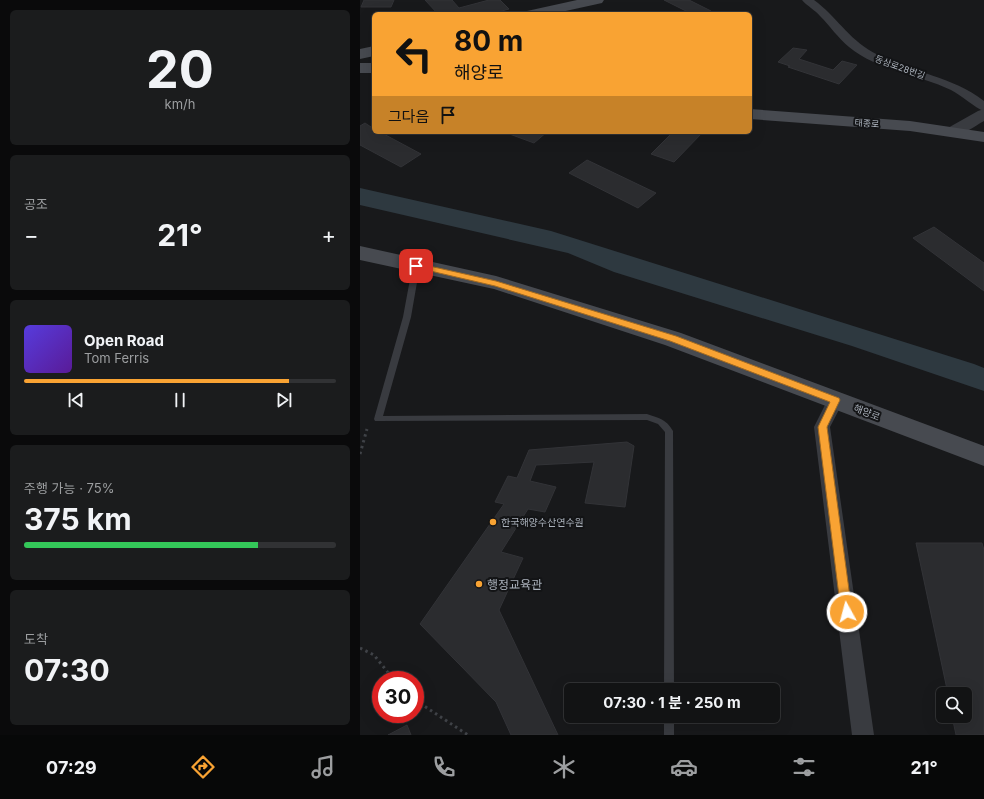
<!DOCTYPE html>
<html lang="ko">
<head>
<meta charset="utf-8">
<style>
  :root { --surface:#121314; --page:#1b1c1d; --text:#f1f3f6; --muted:#9c9ea0; --line:#313234; --accent:#f9a333 }
  body { margin:0; font-family:Inter,"Noto Sans KR",sans-serif; background:var(--page); color:var(--text); height:100vh; display:flex; flex-direction:column; font-size:15px; white-space:nowrap }
  * { box-sizing:border-box; margin:0 }
  p { font-size:13px; color:var(--muted) }
  .icon { flex:none; width:22px; height:22px; fill:none; stroke:currentColor; stroke-width:2; stroke-linecap:round; stroke-linejoin:round }
  .map { position:relative; flex:1; overflow:hidden }
  .details { display:flex; flex-direction:column; gap:10px; padding:10px; background:#0a0a0b; width:360px }
  .details>* { flex:none }
  .banner { position:absolute; left:12px; top:12px; width:380px; height:122px; border-radius:6px; box-shadow:0 4px 16px #0002,0 0 0 1px var(--line); background:#f9a333; color:#111; overflow:hidden }
  .fabs { position:absolute; left:576px; top:687px; display:grid; gap:8px }
  .fabs a { display:grid; place-items:center; width:36px; height:36px; border-radius:6px; background:var(--surface); box-shadow:0 4px 16px #0002,0 0 0 1px var(--line); font-size:20px }
  .speed { position:absolute; left:12px; top:671px; display:flex; gap:8px; font-size:20px; font-weight:700; text-align:center }
  .speed>* { display:grid; place-content:center; width:52px; height:52px; border-radius:50%; background:var(--surface); box-shadow:0 4px 16px #0002,0 0 0 1px var(--line); line-height:1 }
  .speed .limit { border:6px solid #d22; background:#fff; color:#111 }
  .pin { position:absolute; display:grid; place-items:center; width:34px; height:34px; color:#fff; margin:-17px; border-radius:8px; box-shadow:0 2px 6px #0006 }
  .me { position:absolute; width:44px; margin:-22px; rotate:353deg; stroke-linejoin:round; filter:drop-shadow(0 0 3px #0008) }
  .turn { display:flex; align-items:center; gap:14px; height:84px; padding:0 16px; font-size:18px }
  .turn .icon { width:52px; height:52px; stroke-width:2.5 }
  .turn b { display:block; font-size:28px; line-height:34px }
  .then { display:flex; align-items:center; height:38px; padding:0 16px; background:#0003; gap:8px; font-size:15px }
  .big { font-size:30px; font-weight:700; line-height:1.1 }
  .details .widget { flex:1; display:flex; flex-direction:column; justify-content:center; gap:6px; min-width:0; padding:0 14px; border-radius:6px; background:var(--page) }
  .details .dial { align-items:center; gap:0 }
  .dial b { font-size:52px; line-height:1 }
  .song { display:flex; align-items:center; gap:12px }
  .cover { width:48px; height:48px; border-radius:6px; background:linear-gradient(135deg,hsl(250 70% 55%),hsl(270 70% 35%)) }
  .played { height:4px; border-radius:2px; background:linear-gradient(90deg,var(--accent) 85%,var(--line) 85%) }
  .keys { display:flex; justify-content:space-around; direction:ltr }
  .heat { display:flex; justify-content:space-between; align-items:center; font-size:22px; direction:ltr }
  .charge { height:6px; border-radius:3px; background:linear-gradient(90deg,#34c759 75%,var(--line) 0) }
  .trip { position:absolute; left:204px; top:683px; width:216px; height:40px; border-radius:6px; background:var(--surface); box-shadow:0 4px 16px #0002,0 0 0 1px var(--line); font-weight:700; line-height:40px; text-align:center }
  .tabs { display:flex; height:64px; justify-content:space-around; align-items:center; background:#070808; color:var(--muted) }
  .tabs .icon { width:28px; height:28px }
  .tabs .current { color:var(--accent) }
  .tabs b { font-size:18px; color:var(--text) }
  main { display:flex; flex:1; min-height:0 }
  .map>svg:first-child { display:block }
  .water { fill:#2e3940 }
  .building { fill:#2b2c2f; stroke:#323337 }
  .lines { fill:none; stroke-linecap:round; stroke-linejoin:round }
  .path { stroke:#3f4247; stroke-width:3; stroke-dasharray:2.5 3.5; stroke-linecap:butt }
  .service { fill:#393b40; fill-rule:evenodd }
  .minor { fill:#393b40; fill-rule:evenodd }
  .tertiary { fill:#393b40; fill-rule:evenodd }
  .secondary { fill:#474a50; fill-rule:evenodd }
  .route { fill:#f9a333; stroke:#a26a21 }
  .poi-dot { fill:#f9a333; stroke:#131416; stroke-width:1.5 }
  .labels { text-anchor:middle; dominant-baseline:central; stroke-width:4; stroke-linejoin:round; paint-order:stroke }
  .far-street-label { font-size:9px; fill:#aab1bb; stroke:#131416 }
  .street-label { font-size:10px; fill:#aab1bb; stroke:#131416 }
  .poi-label { font-size:10px; fill:#aab1bb; stroke:#131416; text-anchor:start }
  .near-poi-label { font-size:12px; fill:#aab1bb; stroke:#131416; text-anchor:start }
</style>
</head>
<body>
<main>
<section class="details">
<div class="widget dial"><b>20</b><p>km/h</p></div>
<div class="widget"><p>공조</p>
<div class="heat"><a>−</a><b class="big">21°</b><a>+</a></div>
</div>
<div class="widget">
<div class="song"><i class="cover"></i><div><b>Open Road</b><p>Tom Ferris</p></div></div>
<div class="played"></div>
<div class="keys"><svg class="icon" aria-label="previous" viewBox="0 0 24 24"><path d="M18 5L8 12l10 7zM5 5v14"/></svg><svg class="icon" aria-label="pause" viewBox="0 0 24 24"><path d="M8 5v14M16 5v14"/></svg><svg class="icon" aria-label="next" viewBox="0 0 24 24"><path d="M6 5l10 7-10 7zM19 5v14"/></svg></div>
</div>
<div class="widget"><p>주행 가능 · 75%</p><b class="big">375 km</b><div class="charge"></div></div>
<div class="widget"><p>도착</p><b class="big">07:30</b></div>
</section>
<div class="map">
<svg width="624" height="735" viewBox="0 0 624 735">
  <rect width="100%" height="100%" fill="#18191b"/>
  <path class="water" d="M0,188L191,231L614,364L624,368V391L492,346L254,272L208,253L0,205Z"/>
  <g class="building">
    <path d="M4,0H34L31,7H1Z"/>
    <path d="M65,0H92L99,8L129,0H140L149,9L131,14H78Z"/>
    <path d="M304,0H329L351,11L347,14H325L328,12Z"/>
    <path d="M433,48L447,50L439,59L473,70L482,61L497,65L479,84L428,67L430,66L418,62Z"/>
    <path d="M5,123L14,129V132H20L61,154L41,167L0,145V126Z"/>
    <path d="M144,132H187L174,143Z"/>
    <path d="M313,132H343L314,162L291,154Z"/>
    <path d="M227,160L296,193L278,208L209,173Z"/>
    <path d="M574,227L624,263V291L553,238Z"/>
    <path d="M267,442L274,446L265,507L225,503L234,462L176,465L170,481L196,487L185,512L168,509L141,552L163,558L139,610L198,735H151L136,702L60,624L144,504L135,502L148,476L157,478L169,450Z"/>
    <path d="M556,543H622L624,550V735H596L592,716H605V694H588Z"/>
    <path d="M47,725L51,735H28Z"/>
  </g>
  <g class="lines">
    <g class="path">
      <path d="M0,454L7,429"/>
      <path d="M0,648L14,655L34,680"/>
      <path d="M55,700L108,735"/>
    </g>
    <g class="service">
      <path d="M53,263H59L60,265L51,317L23,416L287,414C299,418 306,419 313,431L314,690H304L305,432L298,424L287,420L15,421L14,419L43,317Z"/>
      <rect x="304" y="716" width="10" height="19"/>
    </g>
    <g class="minor">
      <path d="M442,0H454L458,3C480,21 490,41 518,55C553,73 592,76 624,101V111C615,108 601,95 591,90C558,74 518,71 489,47C478,38 470,26 460,16C455,10 447,6 442,0Z"/>
      <path d="M476,394L482,395L484,400L470,427L514,735H492L454,427L470,395Z"/>
    </g>
    <path class="tertiary" d="M624,109V121C613,127 599,139 586,135L584,132L586,129L618,111Z"/>
    <g class="secondary">
      <path d="M217,0H244L242,3L192,14H165L167,11Z"/>
      <path d="M14,46V56L0,59V49Z"/>
      <rect x="0" y="63" width="14" height="10"/>
      <path d="M390,109L550,121L624,132V142L550,131L390,119Z"/>
      <path d="M0,246L136,276L321,333L624,446V466L305,345L134,289L0,260Z"/>
    </g>
  </g>
  <path class="route" d="M56,263L136,281L316,336L479,398L480,400L467,427L492,612L491,616L487,617L483,616L481,612L458,427L470,402L310,341L135,286L53,267L52,266Z"/>
  <g class="poi-dot">
    <circle cx="133" cy="522" r="4"/>
    <circle cx="119" cy="584" r="4"/>
  </g>
  <g class="labels">
    <g class="far-street-label">
      <text transform="translate(540 67) rotate(20)">동삼로28번길</text>
      <text transform="translate(507 123) rotate(5)">태종로</text>
    </g>
    <g class="street-label">
      <text transform="translate(507 412) rotate(21)">해양로</text>
    </g>
    <g class="poi-label">
      <text x="141" y="522">한국해양수산연수원</text>
    </g>
    <g class="near-poi-label">
      <text x="127" y="584">행정교육관</text>
    </g>
  </g>
</svg>
<div class="fabs">
<a><svg class="icon" aria-label="search" viewBox="0 0 24 24"><circle cx="10" cy="10" r="6"/><path d="M15 15l6 6"/></svg></a>
</div>
<div class="speed"><div class="limit">30</div></div>
<div class="pin" style="left:56px;top:266px;background:#d93025"><svg class="icon" aria-label="arrive" viewBox="0 0 24 24"><path d="M6 21V4h12l-3 4 3 4H6"/></svg></div>
<svg class="me" style="left:487px;top:612px" viewBox="-20 -20 40 40"><circle r="17" fill="#f9a333" stroke="#fff" stroke-width="3"/><path d="M0-11L8 9 0 5-8 9z" fill="#fff"/></svg>
<div class="trip">07:30 · 1 분 · 250 m</div>
<div class="banner">
<div class="turn"><svg class="icon" aria-label="left" viewBox="0 0 24 24"><path d="M17 20v-9H6M10 6l-5 5 5 5"/></svg><div><b>80 m</b>해양로</div></div>
<div class="then">그다음<svg class="icon" aria-label="arrive" viewBox="0 0 24 24"><path d="M6 21V4h12l-3 4 3 4H6"/></svg></div>
</div>
</div>
</main>
<nav class="tabs">
<b>07:29</b>
<svg class="icon current" aria-label="directions" viewBox="0 0 24 24"><path d="M12 3l9 9-9 9-9-9zM9 14v-3h6M13 9l2 2-2 2"/></svg>
<svg class="icon" aria-label="music" viewBox="0 0 24 24"><path d="M9 18V5l10-2v13"/><circle cx="6" cy="18" r="3"/><circle cx="16" cy="16" r="3"/></svg>
<svg class="icon" aria-label="phone" viewBox="0 0 24 24"><path d="M5 4h4l2 5-3 2q2 4 5 5l2-3 5 2v4C11 20 4 13 5 4z"/></svg>
<svg class="icon" aria-label="climate" viewBox="0 0 24 24"><path d="M12 3v18M4 7l16 10M4 17L20 7"/></svg>
<svg class="icon" aria-label="car" viewBox="0 0 24 24"><path d="M5 17H2v-5l4-1 3-4h7l3 4 3 1v5h-3M9 17h6M6 11h13"/><circle cx="7" cy="17" r="2"/><circle cx="17" cy="17" r="2"/></svg>
<svg class="icon" aria-label="filters" viewBox="0 0 24 24"><path d="M4 7h16M4 17h16"/><circle cx="9" cy="7" r="2"/><circle cx="15" cy="17" r="2"/></svg>
<b>21°</b>
</nav>
</body>
</html>
